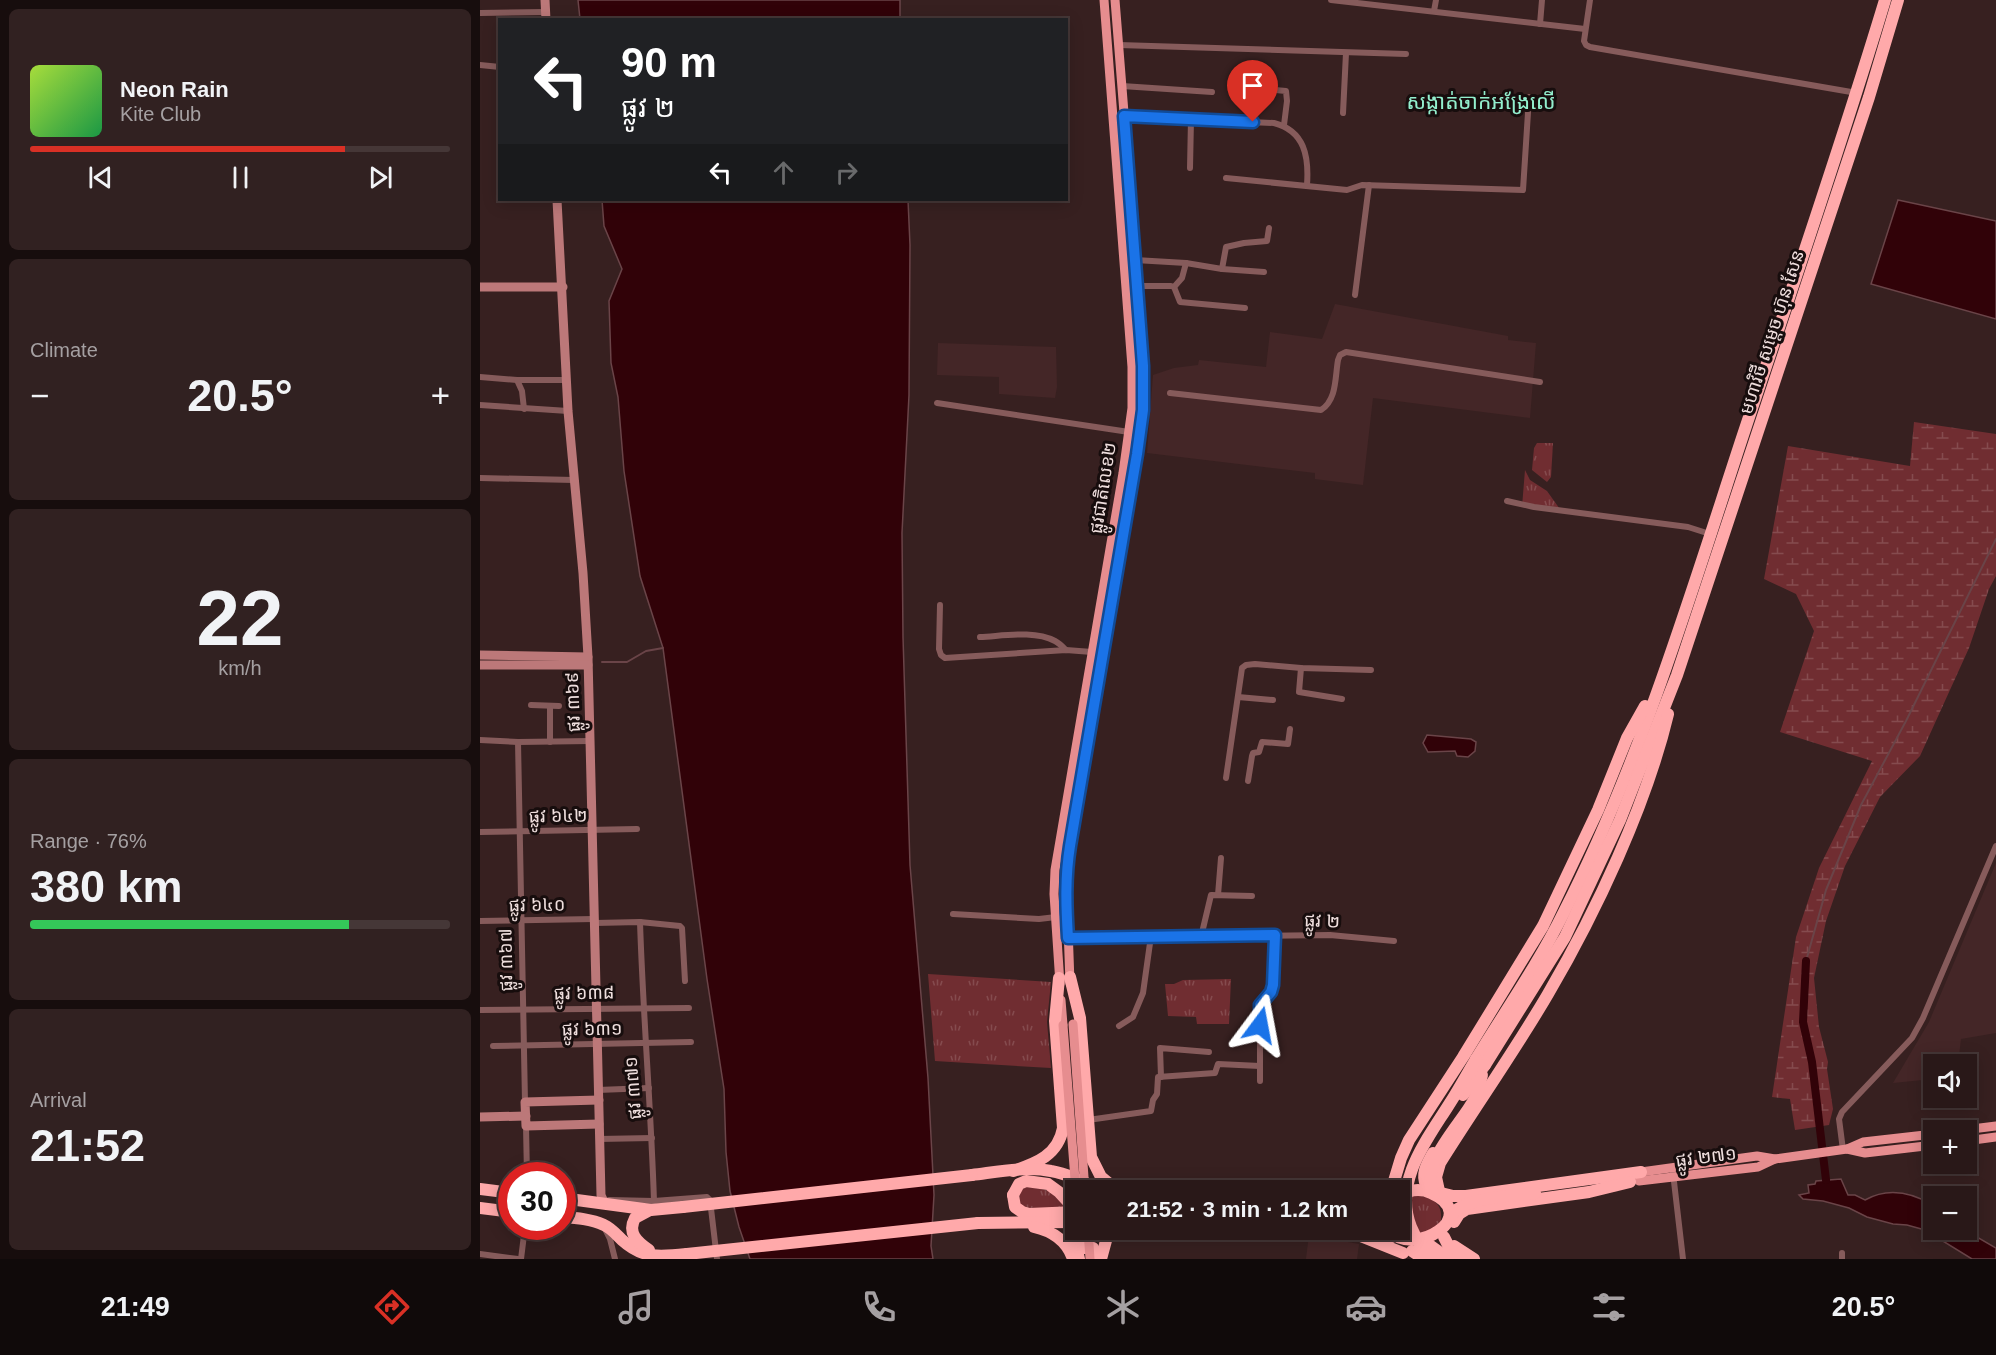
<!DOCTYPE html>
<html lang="en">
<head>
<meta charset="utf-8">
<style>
  :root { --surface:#291818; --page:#312121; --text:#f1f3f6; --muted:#a5a0a2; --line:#453737; --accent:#d93025 }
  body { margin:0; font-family:Helvetica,"Noto Sans Khmer",sans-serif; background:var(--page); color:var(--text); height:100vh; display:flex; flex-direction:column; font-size:22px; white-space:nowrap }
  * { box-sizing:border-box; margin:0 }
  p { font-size:20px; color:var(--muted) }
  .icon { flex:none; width:33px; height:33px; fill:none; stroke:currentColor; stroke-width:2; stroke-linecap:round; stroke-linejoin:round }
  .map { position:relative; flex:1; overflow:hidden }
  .details { display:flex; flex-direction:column; gap:9px; padding:9px; background:#170d0d; width:480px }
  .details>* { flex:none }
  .top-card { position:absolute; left:18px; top:18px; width:570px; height:183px; border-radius:0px; box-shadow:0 3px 15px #0003,0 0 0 2px var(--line); background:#202124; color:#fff; overflow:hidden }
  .buttons { position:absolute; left:1443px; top:1054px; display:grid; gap:12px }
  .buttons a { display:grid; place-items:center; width:54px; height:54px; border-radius:0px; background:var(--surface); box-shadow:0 3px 15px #0003,0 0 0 2px var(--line); font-size:30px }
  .speed { position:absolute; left:18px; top:1162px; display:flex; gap:12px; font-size:30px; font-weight:700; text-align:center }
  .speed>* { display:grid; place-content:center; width:78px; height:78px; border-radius:50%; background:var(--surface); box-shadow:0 3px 15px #0003,0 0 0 2px var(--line); line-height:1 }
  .speed .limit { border:9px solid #d22; background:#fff; color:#111 }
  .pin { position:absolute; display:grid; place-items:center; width:51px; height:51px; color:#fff; margin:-62px -26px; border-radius:50% 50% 50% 0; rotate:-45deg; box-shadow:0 0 6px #0007 }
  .pin .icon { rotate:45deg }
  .me { position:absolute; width:66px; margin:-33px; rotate:13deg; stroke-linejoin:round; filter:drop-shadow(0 0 4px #0008) }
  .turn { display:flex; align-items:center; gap:21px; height:126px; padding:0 24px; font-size:27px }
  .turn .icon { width:78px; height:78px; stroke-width:2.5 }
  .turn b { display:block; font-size:42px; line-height:51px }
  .lanes { display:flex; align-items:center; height:57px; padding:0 24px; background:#0003; justify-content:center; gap:30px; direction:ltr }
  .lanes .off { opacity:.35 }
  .big { font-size:45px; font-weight:600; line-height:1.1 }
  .details .widget { flex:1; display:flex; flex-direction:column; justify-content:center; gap:9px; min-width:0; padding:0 21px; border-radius:9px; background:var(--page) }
  .details .dial { align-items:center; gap:0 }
  .dial b { font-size:78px; line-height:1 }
  .song { display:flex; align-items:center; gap:18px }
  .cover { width:72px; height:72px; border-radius:9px; background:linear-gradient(135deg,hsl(80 70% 55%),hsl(140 70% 35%)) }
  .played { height:6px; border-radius:3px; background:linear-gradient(90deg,var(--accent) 75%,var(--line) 75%) }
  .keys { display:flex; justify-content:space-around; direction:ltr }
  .heat { display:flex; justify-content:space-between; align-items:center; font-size:33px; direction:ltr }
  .charge { height:9px; border-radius:4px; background:linear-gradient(90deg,#34c759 76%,var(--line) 0) }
  .trip { position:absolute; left:585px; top:1180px; width:345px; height:60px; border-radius:0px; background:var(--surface); box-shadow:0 3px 15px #0003,0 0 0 2px var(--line); font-weight:600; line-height:60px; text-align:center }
  .tab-bar { display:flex; height:96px; justify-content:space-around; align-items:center; background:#100a0a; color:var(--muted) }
  .tab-bar .icon { width:42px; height:42px }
  .tab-bar .active { color:var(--accent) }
  .tab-bar b { font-size:27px; color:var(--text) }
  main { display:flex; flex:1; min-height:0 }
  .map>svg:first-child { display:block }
  .built { fill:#442627 }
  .grass { fill:url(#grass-tufts) }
  .wetland { fill:url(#wetland-marsh) }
  .water { fill:#310208; stroke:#6a4448; stroke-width:1.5 }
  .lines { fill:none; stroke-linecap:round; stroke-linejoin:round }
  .stream { stroke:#6a4448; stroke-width:2 }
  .canal { stroke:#310208; stroke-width:8 }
  .street { stroke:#865b5b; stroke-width:6 }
  .secondary { stroke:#bc7879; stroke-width:9 }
  .primary { stroke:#e68d8f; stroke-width:9 }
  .highway { stroke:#ffa9aa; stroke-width:12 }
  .primary-bridge { stroke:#e68d8f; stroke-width:9 }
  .highway-bridge { stroke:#ffa9aa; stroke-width:12 }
  .route-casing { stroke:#114b97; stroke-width:15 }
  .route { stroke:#1a73e8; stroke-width:10 }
  .labels { text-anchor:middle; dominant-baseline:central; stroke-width:6; stroke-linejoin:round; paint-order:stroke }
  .street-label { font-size:18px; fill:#eededd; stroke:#170d0d }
  .quarter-label { font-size:21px; fill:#93efce; stroke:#170d0d }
</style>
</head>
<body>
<main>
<section class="details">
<div class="widget">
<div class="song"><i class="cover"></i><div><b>Neon Rain</b><p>Kite Club</p></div></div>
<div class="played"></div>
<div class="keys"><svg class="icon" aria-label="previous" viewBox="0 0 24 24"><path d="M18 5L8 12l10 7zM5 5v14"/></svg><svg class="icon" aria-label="pause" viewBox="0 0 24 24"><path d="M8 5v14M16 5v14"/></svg><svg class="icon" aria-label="next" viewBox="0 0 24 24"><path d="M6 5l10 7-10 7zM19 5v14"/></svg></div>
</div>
<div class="widget"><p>Climate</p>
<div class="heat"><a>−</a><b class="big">20.5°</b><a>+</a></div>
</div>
<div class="widget dial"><b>22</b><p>km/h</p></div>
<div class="widget"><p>Range · 76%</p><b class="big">380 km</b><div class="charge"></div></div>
<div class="widget"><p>Arrival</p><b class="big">21:52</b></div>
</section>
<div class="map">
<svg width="1516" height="1259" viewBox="0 0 1516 1259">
  <defs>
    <pattern id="grass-tufts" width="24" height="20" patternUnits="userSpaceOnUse" patternTransform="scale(1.5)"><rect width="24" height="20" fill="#702d31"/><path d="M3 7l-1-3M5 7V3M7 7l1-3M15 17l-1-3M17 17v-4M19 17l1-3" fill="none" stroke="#854b4e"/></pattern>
    <pattern id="wetland-marsh" width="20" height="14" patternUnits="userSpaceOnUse" patternTransform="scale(1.5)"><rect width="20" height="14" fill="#702d31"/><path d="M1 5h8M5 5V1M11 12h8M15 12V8" fill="none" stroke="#854b4e"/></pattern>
  </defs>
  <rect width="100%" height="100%" fill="#372020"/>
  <g class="built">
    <path d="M855,304L1028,336V340L1056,343L1050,418L893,398L883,485L835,479V473L667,453L673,375L694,368L718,365L719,360L786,367L790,332L842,339Z"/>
    <path d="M458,343L576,347L577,387L575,398L519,394V377L457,375Z"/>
    <path d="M1516,863V1033L1481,1039L1478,1065H1454L1453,1079L1413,1083L1449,1022Z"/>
    <path d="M829,1235L879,1244L877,1259H826Z"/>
  </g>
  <g class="grass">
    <path d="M1057,443H1073L1071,477L1067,482L1052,470L1054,448Z"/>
    <path d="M1045,470L1050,480L1067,491L1082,512L1042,507Z"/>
    <path d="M448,974L571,982L567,1022L571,1068L455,1061Z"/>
    <path d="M751,979L749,1024H717L716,1017L688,1016L685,984H694L703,980Z"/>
    <path d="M546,1187C566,1189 574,1190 585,1208L549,1210L540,1206C539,1197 538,1191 546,1187Z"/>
    <path d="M934,1195C954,1197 965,1204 960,1226C959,1234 958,1238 952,1243L914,1230H920V1203Z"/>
  </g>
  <path class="wetland" d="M1434,422L1516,434V576L1509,589L1489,648L1440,756L1400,797L1365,866L1346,921L1334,978L1339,1027L1348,1062L1347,1069L1353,1109L1349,1125L1315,1130L1310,1099L1292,1097L1316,937L1339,868L1392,761L1300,732L1334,631L1316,594L1284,579L1308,446L1430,466Z"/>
  <g class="water">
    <path d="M98,0H420V19H100Z"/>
    <path d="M122,200H428L430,245L429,395L422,533L423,637L430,865L448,1078L454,1195L451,1246L453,1259H270L259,1227L250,1191L246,1152L244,1089L227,979L183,648L160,576L144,471L138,397L131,363L129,301L142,269L124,226Z"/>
    <path d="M1418,200L1516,221V319L1391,284Z"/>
    <path d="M947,735L991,739L996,742L995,751L988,757L977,756L975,751L948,752L943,743Z"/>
    <path d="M1361,1179L1368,1195H1375L1385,1200C1408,1187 1431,1192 1453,1205L1454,1230H1485L1516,1248V1259H1492L1445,1230L1427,1225L1413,1224L1387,1217L1369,1208L1343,1201L1323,1199L1319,1195L1329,1193L1328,1185L1335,1184L1336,1181Z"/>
  </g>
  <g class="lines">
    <g class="stream">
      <path d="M122,662H147L166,651L183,648"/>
      <path d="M1326,961L1346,890L1381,805L1426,721L1516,539"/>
    </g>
    <path class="canal" d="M1326,961L1323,1022L1332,1062L1346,1180"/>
    <g class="street">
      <path d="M851,0L1105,29"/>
      <path d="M1110,0L1104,41L1106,45L1110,47L1377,93"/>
      <path d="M954,11L956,0"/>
      <path d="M0,13L66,12"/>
      <path d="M1060,24L1062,0"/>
      <path d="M639,45L926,54"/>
      <path d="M0,65L20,67"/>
      <path d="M642,86L732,92"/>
      <path d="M763,87L806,91L807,101L804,125"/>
      <path d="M863,113L866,53"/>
      <path d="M633,116L794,123C825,131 829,157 827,185"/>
      <path d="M710,168L711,119"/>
      <path d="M746,178L867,190L882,185L1043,190L1049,97"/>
      <path d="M655,260L706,263L742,269L784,272"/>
      <path d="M742,269L746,247L764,243L787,241L789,228"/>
      <path d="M646,286H691L694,287L700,302L765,308"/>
      <path d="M694,287L702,278L706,263"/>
      <path d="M875,295L889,185"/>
      <path d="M0,377L37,380H86"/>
      <path d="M37,380L42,391L44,409"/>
      <path d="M690,393L841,410C857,400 855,377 858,360L860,355L866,352L1060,382"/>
      <path d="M457,403L649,432"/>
      <path d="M0,405L88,411"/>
      <path d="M0,478L94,480"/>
      <path d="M1027,501L1054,507L1208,527L1230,534"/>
      <path d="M460,605L459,649L461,655L465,658L586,650L612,652"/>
      <path d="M500,637C523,636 554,630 575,641C579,643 583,647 586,650"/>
      <path d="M821,668L819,692L862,699"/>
      <path d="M758,697L793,700"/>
      <path d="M51,705L79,706"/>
      <path d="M0,740L38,742L110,741"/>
      <path d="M38,742L45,1102"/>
      <path d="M70,742V706"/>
      <path d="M746,778L762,668L766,665L775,664L821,668L891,670"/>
      <path d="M768,781L772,756L773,753L779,752L782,742L808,744L810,729"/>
      <path d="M0,832L157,829"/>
      <path d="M738,895L741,858"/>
      <path d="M473,914L559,919L576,917"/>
      <path d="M0,921L114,919"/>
      <path d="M160,922C163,1015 171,1108 174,1201"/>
      <path d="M115,923L160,922L200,926L202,928L205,981"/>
      <path d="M721,937L731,895L772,896"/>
      <path d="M589,938L850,935L914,941"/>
      <path d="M0,1010L209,1008"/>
      <path d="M639,1026L653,1017L663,993L671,936"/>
      <path d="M13,1046L211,1042"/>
      <path d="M681,1077L680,1048L729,1052"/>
      <path d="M780,1081V1005L791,992L793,985L795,935"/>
      <path d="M118,1090L169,1088"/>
      <path d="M608,1120L671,1111L673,1100L677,1094L678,1077L735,1073L738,1064L780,1066"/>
      <path d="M46,1126L47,1176"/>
      <path d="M119,1139L172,1138"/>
      <path d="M1363,1150L1359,1119L1362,1112L1432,1038L1443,1018L1516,846"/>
      <path d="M1193,1173L1203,1259"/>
      <path d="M129,1200L174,1201L227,1197L230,1200L237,1259"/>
      <path d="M124,1227L130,1239L135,1259"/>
      <path d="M1362,1253V1259"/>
      <path d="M0,1254L38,1259"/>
      <path d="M41,1259L45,1227"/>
    </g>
    <g class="secondary">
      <path d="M65,0L66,20"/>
      <path d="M77,200L88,411L103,573L108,657L121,1195L125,1204"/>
      <path d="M0,287H83"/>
      <path d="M0,655L108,657"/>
      <path d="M0,665H108"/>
      <path d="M119,1100L45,1102L46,1126L119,1124"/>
      <path d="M0,1117L46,1116"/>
    </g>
    <g class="primary">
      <path d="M590,983L586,871L657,454L663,410V351L635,0"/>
      <path d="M580,984L574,894L575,870L643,473L652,408V367L624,0"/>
      <path d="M581,1000L583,1025"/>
      <path d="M1476,1131L1516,1126"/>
      <path d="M1486,1141L1516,1137"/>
      <path d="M1367,1149L1383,1142L1454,1134"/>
      <path d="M1161,1172L1277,1156L1295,1159L1367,1149L1385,1153L1454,1145"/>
      <path d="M1159,1181L1278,1167L1295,1159"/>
    </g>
    <g class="highway">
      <path d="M590,977L600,1018L611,1157L621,1177L638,1191"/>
      <path d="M996,1059C1026,1010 1059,963 1084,912C1161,761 1210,596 1263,435C1311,291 1361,146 1405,0"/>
      <path d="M1005,1065L1085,937L1140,820L1197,675L1389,97L1418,0"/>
      <path d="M533,1171C557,1163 578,1155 583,1128L575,1021L579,978"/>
      <path d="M492,1175C517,1172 546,1166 571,1171C589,1174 606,1183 623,1191"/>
      <path d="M946,1185C941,1173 947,1164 953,1153"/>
      <path d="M0,1189L32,1193"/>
      <path d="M911,1191L921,1158L929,1140L983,1057L1063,926L1118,810L1147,738L1165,706"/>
      <path d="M959,1191L956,1177L960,1163C995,1107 1034,1052 1068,994C1116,912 1166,806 1188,714"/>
      <path d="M961,1193L973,1196H986L1161,1172"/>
      <path d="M533,1195L535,1207L542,1212L549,1214L596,1212"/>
      <path d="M82,1198L171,1210L203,1207"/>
      <path d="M0,1208L32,1212"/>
      <path d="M82,1217C96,1218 111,1219 124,1225C131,1228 136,1234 142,1240C163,1259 180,1257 207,1254"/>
      <path d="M974,1222L979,1214L987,1209L1109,1192L1150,1182"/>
      <path d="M498,1223L596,1222"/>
      <path d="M554,1227C572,1231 587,1241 593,1259"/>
      <path d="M859,1230L878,1235L923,1253"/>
      <path d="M909,1230C933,1259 1003,1216 951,1193C940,1188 929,1190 920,1196"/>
      <path d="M974,1246L994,1259"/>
      <path d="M169,1250C157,1242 147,1233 155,1218L170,1210"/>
      <path d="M594,1259L600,1248H613L618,1259"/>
      <path d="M621,1259L627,1237L635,1230"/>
    </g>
    <g class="primary-bridge">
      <path d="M593,1024L605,1191"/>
      <path d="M583,1025L596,1192"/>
      <path d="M608,1230L610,1259"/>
    </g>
    <g class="highway-bridge">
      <path d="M983,1095L1005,1065"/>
      <path d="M954,1194C937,1165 982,1124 995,1098C998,1091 1000,1083 1002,1075"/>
      <path d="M533,1195L539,1184L546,1181L568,1184L579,1192L590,1204L594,1237L599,1259"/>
      <path d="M203,1207L492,1175"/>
      <path d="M969,1219C977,1197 1034,1196 1055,1193"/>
      <path d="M891,1230L912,1237"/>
      <path d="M964,1237L971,1251L982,1259"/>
      <path d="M951,1246L969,1259"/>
      <path d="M932,1251L944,1259"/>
      <path d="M207,1254L498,1223"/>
      <path d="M956,1259C944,1251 936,1240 931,1227C913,1181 947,1140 970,1103C979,1089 987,1074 996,1059"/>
    </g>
  </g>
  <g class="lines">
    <g class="route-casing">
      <path id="route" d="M773,122L644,116L663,366V410L657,454L590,846C585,877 586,906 588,938L795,935L793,985L791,992L780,1005V1025"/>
    </g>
    <use href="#route" class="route"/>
  </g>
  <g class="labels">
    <g class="street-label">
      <text transform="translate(1292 332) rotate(-72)">មហាវិថី សម្តេច ហ៊ុន សែន</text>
      <text transform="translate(623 488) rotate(-81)">ផ្លូវជាតិលេខ២</text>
      <text transform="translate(93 702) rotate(-92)">ផ្លូវ ៣៦៩</text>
      <text transform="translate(78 816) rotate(-1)">ផ្លូវ ៦៤២</text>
      <text transform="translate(57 905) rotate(-1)">ផ្លូវ ៦៤០</text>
      <text transform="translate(842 921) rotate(2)">ផ្លូវ ២</text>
      <text transform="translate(26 960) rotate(-91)">ផ្លូវ ៣៦៧</text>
      <text transform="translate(104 993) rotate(-1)">ផ្លូវ ៦៣៨</text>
      <text transform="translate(112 1029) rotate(-1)">ផ្លូវ ៦៣១</text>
      <text transform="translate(153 1088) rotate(-94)">ផ្លូវ ៣៧១</text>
      <text transform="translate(1226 1157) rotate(-7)">ផ្លូវ ២៧១</text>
    </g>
    <g class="quarter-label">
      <text x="1001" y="101">សង្កាត់ចាក់អង្រែលើ</text>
    </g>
  </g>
</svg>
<div class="buttons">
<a><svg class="icon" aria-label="sound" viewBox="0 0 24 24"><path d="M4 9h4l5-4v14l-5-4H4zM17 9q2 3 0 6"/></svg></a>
<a>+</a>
<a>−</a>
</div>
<div class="speed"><div class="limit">30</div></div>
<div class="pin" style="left:773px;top:122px;background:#d93025"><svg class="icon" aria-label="arrive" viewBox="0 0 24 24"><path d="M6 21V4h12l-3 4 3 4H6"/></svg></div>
<svg class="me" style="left:780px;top:1025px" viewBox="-20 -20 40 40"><path d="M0-17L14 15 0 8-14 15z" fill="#1a73e8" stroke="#fff" stroke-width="4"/></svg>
<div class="trip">21:52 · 3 min · 1.2 km</div>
<div class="top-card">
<div class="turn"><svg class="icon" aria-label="left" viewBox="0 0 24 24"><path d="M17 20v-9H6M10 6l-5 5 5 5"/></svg><div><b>90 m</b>ផ្លូវ ២</div></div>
<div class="lanes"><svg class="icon" aria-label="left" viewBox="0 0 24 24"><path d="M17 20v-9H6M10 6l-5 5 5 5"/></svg><svg class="icon off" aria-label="ahead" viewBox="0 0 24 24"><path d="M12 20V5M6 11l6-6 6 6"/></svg><svg class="icon off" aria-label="right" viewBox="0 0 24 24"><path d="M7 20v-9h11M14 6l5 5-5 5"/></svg></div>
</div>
</div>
</main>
<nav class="tab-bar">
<b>21:49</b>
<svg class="icon active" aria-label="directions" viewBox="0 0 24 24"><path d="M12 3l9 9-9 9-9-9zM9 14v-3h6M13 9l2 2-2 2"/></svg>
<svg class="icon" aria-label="music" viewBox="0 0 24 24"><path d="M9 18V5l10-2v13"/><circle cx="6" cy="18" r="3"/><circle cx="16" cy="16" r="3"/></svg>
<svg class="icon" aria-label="phone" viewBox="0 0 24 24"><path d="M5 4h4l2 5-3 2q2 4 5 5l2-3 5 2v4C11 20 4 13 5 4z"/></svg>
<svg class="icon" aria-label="climate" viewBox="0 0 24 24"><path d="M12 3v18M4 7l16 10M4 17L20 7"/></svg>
<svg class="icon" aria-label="car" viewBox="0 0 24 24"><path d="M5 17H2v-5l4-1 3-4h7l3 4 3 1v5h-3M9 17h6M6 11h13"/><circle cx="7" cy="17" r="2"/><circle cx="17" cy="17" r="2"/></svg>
<svg class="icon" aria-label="filters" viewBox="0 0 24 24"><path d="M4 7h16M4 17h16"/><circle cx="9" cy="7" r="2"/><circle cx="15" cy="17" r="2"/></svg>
<b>20.5°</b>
</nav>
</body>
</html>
